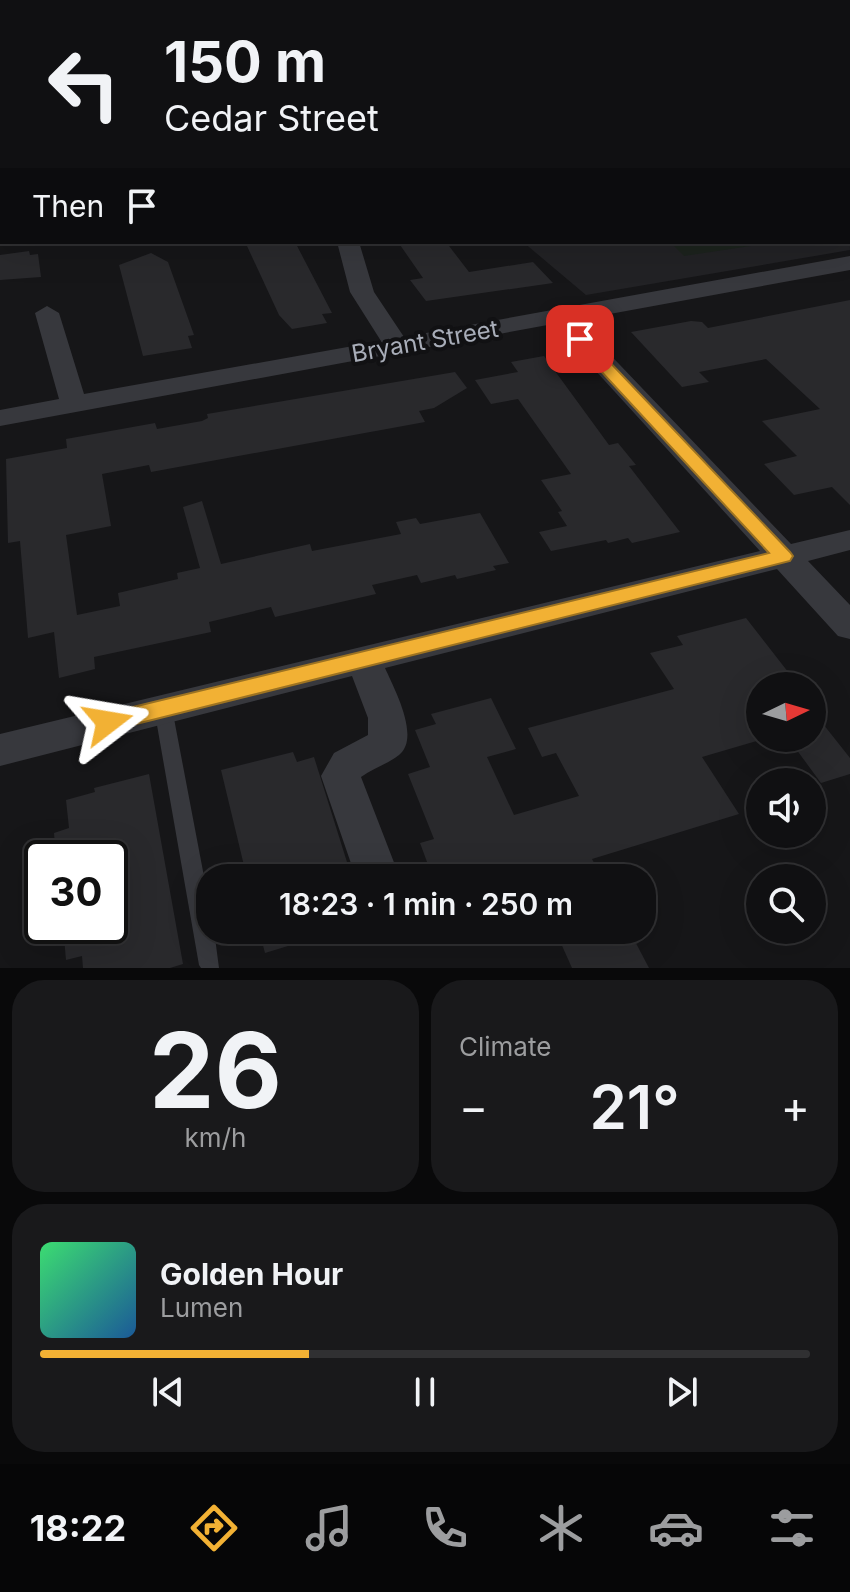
<!DOCTYPE html>
<html lang="en">
<head>
<meta charset="utf-8">
<style>
  :root { --surface:#101012; --page:#19191b; --text:#f1f3f6; --muted:#9c9d9f; --line:#303032; --accent:#f2b134 }
  body { margin:0; font-family:Inter,sans-serif; background:var(--page); color:var(--text); height:100vh; display:flex; flex-direction:column; font-size:30px; white-space:nowrap }
  * { box-sizing:border-box; margin:0 }
  p { font-size:26px; color:var(--muted) }
  .icon { flex:none; width:44px; height:44px; fill:none; stroke:currentColor; stroke-width:2; stroke-linecap:round; stroke-linejoin:round }
  .map { position:relative; height:968px; overflow:hidden }
  .side { display:flex; flex-direction:column; gap:12px; padding:12px; background:#09090a; flex:1 }
  .side>* { flex:none }
  .top-card { position:absolute; left:0px; top:0px; width:850px; height:244px; box-shadow:0 8px 32px #0002,0 0 0 2px var(--line); background:#101012; color:var(--text); overflow:hidden }
  .needle { width:52px; rotate:85deg }
  .tools { position:absolute; left:746px; top:672px; display:grid; gap:16px }
  .tools a { display:grid; place-items:center; width:80px; height:80px; border-radius:50%; background:var(--surface); box-shadow:0 8px 32px #0002,0 0 0 2px var(--line); font-size:40px }
  .speed { position:absolute; left:24px; top:840px; display:flex; gap:16px; font-size:40px; font-weight:700; text-align:center }
  .speed>* { display:grid; place-content:center; width:104px; height:104px; border-radius:50%; background:var(--surface); box-shadow:0 8px 32px #0002,0 0 0 2px var(--line); line-height:1 }
  .speed .limit { border:4px solid #111; border-radius:12px; background:#fff; color:#111 }
  .pin { position:absolute; display:grid; place-items:center; width:68px; height:68px; color:#fff; margin:-34px; border-radius:16px; box-shadow:0 4px 12px #0006 }
  .me { position:absolute; width:88px; margin:-44px; rotate:76deg; stroke-linejoin:round; filter:drop-shadow(0 0 6px #0008) }
  .turn { display:flex; align-items:center; gap:28px; height:168px; padding:0 32px; font-size:36px }
  .turn .icon { width:104px; height:104px; stroke-width:2.5 }
  .turn b { display:block; font-size:56px; line-height:68px }
  .then { display:flex; align-items:center; height:76px; padding:0 32px; background:#0003; gap:16px; font-size:30px }
  .big { font-size:60px; font-weight:600; line-height:1.1 }
  .side .tile { flex:1; display:flex; flex-direction:column; justify-content:center; gap:12px; min-width:0; padding:0 28px; border-radius:32px; background:var(--page) }
  .side .dial { align-items:center; gap:0 }
  .dial b { font-size:104px; line-height:1 }
  .song { display:flex; align-items:center; gap:24px }
  .cover { width:96px; height:96px; border-radius:12px; background:linear-gradient(135deg,hsl(140 70% 55%),hsl(210 70% 35%)) }
  .played { height:8px; border-radius:4px; background:linear-gradient(90deg,var(--accent) 35%,var(--line) 35%) }
  .keys { display:flex; justify-content:space-around; direction:ltr }
  .heat { display:flex; justify-content:space-between; align-items:center; font-size:44px; direction:ltr }
  .side .tiles { flex:1; display:grid; gap:12px; grid-template-columns:1fr 1fr }
  .tile:last-child { grid-column:span 2 }
  .trip { position:absolute; left:196px; top:864px; width:460px; height:80px; border-radius:32px; background:var(--surface); box-shadow:0 8px 32px #0002,0 0 0 2px var(--line); font-weight:600; line-height:80px; text-align:center }
  .tabs { display:flex; height:128px; justify-content:space-around; align-items:center; background:#060607; color:var(--muted) }
  .tabs .icon { width:56px; height:56px }
  .tabs .on { color:var(--accent) }
  .tabs b { font-size:36px; color:var(--text) }
  .map>svg:first-child { display:block }
  .built { fill:#222225 }
  .green { fill:#1c231d }
  .building { fill:#29292c }
  .lines { fill:none; stroke-linecap:round; stroke-linejoin:round }
  .service { fill:#37383d; fill-rule:evenodd }
  .minor { fill:#37383d; fill-rule:evenodd }
  .route { fill:#f2b134; stroke:#9d7322; stroke-width:2 }
  .labels { text-anchor:middle; dominant-baseline:central; stroke-width:8; stroke-linejoin:round; paint-order:stroke }
  .street-label { font-size:24px; fill:#a8adb8; stroke:#111113 }
</style>
</head>
<body>
<div class="map">
<svg width="850" height="968" viewBox="0 0 850 968">
  <rect width="100%" height="100%" fill="#161618"/>
  <path class="built" d="M848,115L850,250L586,295L523,242H848Z"/>
  <path class="green" d="M670,242H754L757,245L684,256Z"/>
  <g class="building">
    <path d="M276,242H295L332,313L322,314L327,323L292,329L279,315L247,246Z"/>
    <path d="M398,242H446L469,272L533,262L553,283L426,301L410,280L423,278Z"/>
    <path d="M29,251L30,255L38,254L41,277L0,280V255Z"/>
    <path d="M151,253L168,262L194,335L188,336L192,348L143,356L119,265Z"/>
    <path d="M850,300V505L832,487L794,495L764,464L797,456L762,421L820,409L766,359L699,372L709,382L682,387L631,332L691,321L702,322L708,328Z"/>
    <path d="M544,356L609,445L618,443L636,465L629,466L680,532L632,543L628,538L608,543L606,540L551,551L539,532L567,526L558,512L562,511L541,480L571,474L518,399L491,404L475,380L518,372L511,362Z"/>
    <path d="M455,372L467,388L434,408L419,411L425,422L151,472L149,465L102,474L111,526L66,535L77,615L120,606L118,593L178,579L177,573L200,568L183,507L202,501L221,564L310,544L312,551L401,534L396,522L416,518L420,524L480,513L509,563L493,566L496,570L457,579L455,575L421,583L417,575L372,585L376,594L275,617L271,607L209,622L211,632L94,657L95,669L59,678L54,632L28,638L20,541L8,543L6,459L67,448L66,439L155,423L157,429L202,421L208,418L207,414Z"/>
    <path d="M746,618L799,686H760V740L702,757L739,814L592,859L602,878H433L420,843L434,839L408,774L430,767L415,730L436,724L431,714L491,698L516,749L487,757L514,815L579,796L556,753L542,757L528,728L674,689L650,653L683,645L677,636Z"/>
    <path d="M812,710L850,758V774L821,783L788,738H812Z"/>
    <path d="M293,752L297,762L314,757L352,878H247L221,770Z"/>
    <path d="M149,774L183,964L170,968H83L82,956L66,960L63,926H110V858H56L54,833L69,828L66,800L95,792L94,788Z"/>
    <path d="M259,930H323L324,935L265,953Z"/>
    <path d="M555,930H629L649,968H572Z"/>
  </g>
  <g class="lines">
    <path class="service" d="M163,701L169,703L172,708L210,908V930H214L219,968H201L199,965L154,708L157,703Z"/>
    <g class="minor">
      <path d="M719,0H735L737,2H721Z"/>
      <rect x="0" y="49" width="2" height="10"/>
      <path d="M848,58L850,59V69L848,68Z"/>
      <rect x="0" y="194" width="2" height="12"/>
      <path d="M337,242H359L374,292L404,337L850,256V270L577,320L791,544L850,530V550L808,561L850,605V639L838,636L777,569L385,668C394,688 421,738 399,755C388,764 373,768 361,777L400,878H356L321,776L334,753L368,735V718L352,676L0,766V734L760,551L553,324L0,426V410L59,399L35,313L47,306L59,313L84,394L381,341L350,292Z"/>
    </g>
  </g>
  <path class="route" d="M574,336H585L790,552L793,556L790,561L108,731L100,728L97,722L100,716L108,713L769,553L574,342Z"/>
  <g class="labels">
    <g class="street-label">
      <text transform="translate(425 341) rotate(-10)">Bryant Street</text>
    </g>
  </g>
</svg>
<div class="tools">
<a><svg class="needle" viewBox="-14 -14 28 28"><path d="M0-13l5 13h-10z" fill="#e53935"/><path d="M0 13l5-13h-10z" fill="#9c9d9f"/></svg></a>
<a><svg class="icon" aria-label="sound" viewBox="0 0 24 24"><path d="M4 9h4l5-4v14l-5-4H4zM17 9q2 3 0 6"/></svg></a>
<a><svg class="icon" aria-label="search" viewBox="0 0 24 24"><circle cx="10" cy="10" r="6"/><path d="M15 15l6 6"/></svg></a>
</div>
<div class="speed"><div class="limit">30</div></div>
<div class="pin" style="left:580px;top:339px;background:#d93025"><svg class="icon" aria-label="arrive" viewBox="0 0 24 24"><path d="M6 21V4h12l-3 4 3 4H6"/></svg></div>
<svg class="me" style="left:108px;top:722px" viewBox="-20 -20 40 40"><path d="M0-17L14 15 0 8-14 15z" fill="#f2b134" stroke="#fff" stroke-width="4"/></svg>
<div class="trip">18:23 · 1 min · 250 m</div>
<div class="top-card">
<div class="turn"><svg class="icon" aria-label="left" viewBox="0 0 24 24"><path d="M17 20v-9H6M10 6l-5 5 5 5"/></svg><div><b>150 m</b>Cedar Street</div></div>
<div class="then">Then<svg class="icon" aria-label="arrive" viewBox="0 0 24 24"><path d="M6 21V4h12l-3 4 3 4H6"/></svg></div>
</div>
</div>
<section class="side">
<div class="tiles">
<div class="tile dial"><b>26</b><p>km/h</p></div>
<div class="tile"><p>Climate</p>
<div class="heat"><a>−</a><b class="big">21°</b><a>+</a></div>
</div>
<div class="tile">
<div class="song"><i class="cover"></i><div><b>Golden Hour</b><p>Lumen</p></div></div>
<div class="played"></div>
<div class="keys"><svg class="icon" aria-label="previous" viewBox="0 0 24 24"><path d="M18 5L8 12l10 7zM5 5v14"/></svg><svg class="icon" aria-label="pause" viewBox="0 0 24 24"><path d="M8 5v14M16 5v14"/></svg><svg class="icon" aria-label="next" viewBox="0 0 24 24"><path d="M6 5l10 7-10 7zM19 5v14"/></svg></div>
</div>
</div>
</section>
<nav class="tabs">
<b>18:22</b>
<svg class="icon on" aria-label="directions" viewBox="0 0 24 24"><path d="M12 3l9 9-9 9-9-9zM9 14v-3h6M13 9l2 2-2 2"/></svg>
<svg class="icon" aria-label="music" viewBox="0 0 24 24"><path d="M9 18V5l10-2v13"/><circle cx="6" cy="18" r="3"/><circle cx="16" cy="16" r="3"/></svg>
<svg class="icon" aria-label="phone" viewBox="0 0 24 24"><path d="M5 4h4l2 5-3 2q2 4 5 5l2-3 5 2v4C11 20 4 13 5 4z"/></svg>
<svg class="icon" aria-label="climate" viewBox="0 0 24 24"><path d="M12 3v18M4 7l16 10M4 17L20 7"/></svg>
<svg class="icon" aria-label="car" viewBox="0 0 24 24"><path d="M5 17H2v-5l4-1 3-4h7l3 4 3 1v5h-3M9 17h6M6 11h13"/><circle cx="7" cy="17" r="2"/><circle cx="17" cy="17" r="2"/></svg>
<svg class="icon" aria-label="filters" viewBox="0 0 24 24"><path d="M4 7h16M4 17h16"/><circle cx="9" cy="7" r="2"/><circle cx="15" cy="17" r="2"/></svg>
</nav>
</body>
</html>
